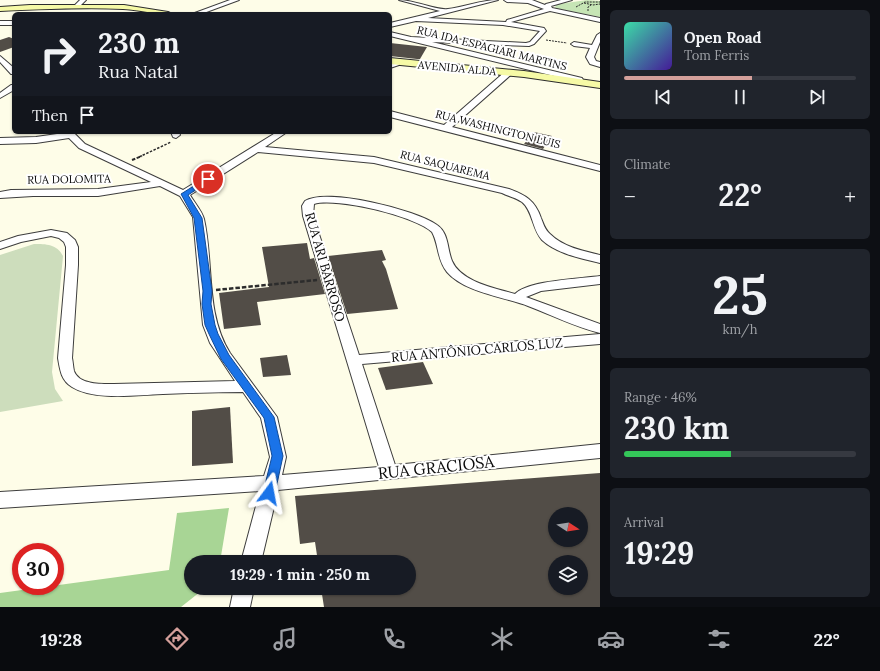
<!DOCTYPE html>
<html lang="en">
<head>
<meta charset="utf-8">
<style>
  :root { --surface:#171b24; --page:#20242c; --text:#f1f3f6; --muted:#9ea1a6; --line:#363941; --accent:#d4a09b }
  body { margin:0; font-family:Lora,serif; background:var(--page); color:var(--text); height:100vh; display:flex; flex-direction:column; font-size:15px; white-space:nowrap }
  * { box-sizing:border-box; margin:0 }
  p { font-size:13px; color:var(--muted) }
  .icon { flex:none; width:22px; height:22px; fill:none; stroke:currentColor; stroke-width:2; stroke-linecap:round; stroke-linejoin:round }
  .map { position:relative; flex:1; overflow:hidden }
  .sheet { display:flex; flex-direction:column; gap:10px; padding:10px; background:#0d0f14; width:280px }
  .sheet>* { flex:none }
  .top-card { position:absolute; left:12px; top:12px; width:380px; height:122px; border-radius:6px; box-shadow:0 1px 3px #0004; background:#171b24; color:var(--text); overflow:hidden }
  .needle { width:26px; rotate:102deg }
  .tools { position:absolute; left:548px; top:507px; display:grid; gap:8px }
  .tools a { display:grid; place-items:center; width:40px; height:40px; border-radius:50%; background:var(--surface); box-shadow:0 1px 3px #0004; font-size:20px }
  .speed { position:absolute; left:12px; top:543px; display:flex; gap:8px; font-size:20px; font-weight:700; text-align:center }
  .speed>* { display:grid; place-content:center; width:52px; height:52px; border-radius:50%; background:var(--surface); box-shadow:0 1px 3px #0004; line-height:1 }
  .speed .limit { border:6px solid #d22; background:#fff; color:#111 }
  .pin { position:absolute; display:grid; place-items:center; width:34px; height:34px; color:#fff; margin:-17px; border:2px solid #fff; border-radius:50%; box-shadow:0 1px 4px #0007 }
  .me { position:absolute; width:44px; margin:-22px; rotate:13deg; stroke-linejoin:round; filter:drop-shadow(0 0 3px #0008) }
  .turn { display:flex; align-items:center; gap:14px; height:84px; padding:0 20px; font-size:18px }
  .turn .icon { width:52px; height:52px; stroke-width:2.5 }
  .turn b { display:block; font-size:28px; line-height:34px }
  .then { display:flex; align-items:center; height:38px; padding:0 20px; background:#0003; gap:8px; font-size:15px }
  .big { font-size:30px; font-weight:700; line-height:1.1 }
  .sheet .tile { flex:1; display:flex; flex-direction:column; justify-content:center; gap:6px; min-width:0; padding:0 14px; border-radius:6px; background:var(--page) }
  .sheet .dial { align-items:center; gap:0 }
  .dial b { font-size:52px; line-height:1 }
  .song { display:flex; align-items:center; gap:12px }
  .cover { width:48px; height:48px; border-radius:6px; background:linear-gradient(135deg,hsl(160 70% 55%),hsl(260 70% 35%)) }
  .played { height:4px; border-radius:2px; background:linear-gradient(90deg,var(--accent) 55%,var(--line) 55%) }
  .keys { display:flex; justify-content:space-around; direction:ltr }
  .heat { display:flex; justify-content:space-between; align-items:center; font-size:22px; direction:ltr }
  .charge { height:6px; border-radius:3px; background:linear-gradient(90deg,#34c759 46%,var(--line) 0) }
  .trip { position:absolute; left:184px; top:555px; width:232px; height:40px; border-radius:20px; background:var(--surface); box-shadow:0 1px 3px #0004; font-weight:700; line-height:40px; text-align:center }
  .dock { display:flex; height:64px; justify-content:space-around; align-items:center; background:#090b0e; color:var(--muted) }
  .dock .icon { width:28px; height:28px }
  .dock .on { color:var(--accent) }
  .dock b { font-size:18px; color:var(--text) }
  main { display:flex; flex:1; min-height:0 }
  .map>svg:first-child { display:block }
  .green { fill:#c6e5b5 }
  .forest { fill:#a8d595 }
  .cemetery { fill:#cdddbc }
  .building { fill:#524d47; fill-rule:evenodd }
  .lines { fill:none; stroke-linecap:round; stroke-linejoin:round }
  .street-casing { stroke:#3d3d3d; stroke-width:2 }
  .secondary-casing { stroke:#2c2c2c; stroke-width:2 }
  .path-far3 { stroke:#2c2c2c; stroke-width:1; stroke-dasharray:2 1; stroke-linecap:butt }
  .path-far2 { stroke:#2c2c2c; stroke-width:1.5; stroke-dasharray:2.5 1.5; stroke-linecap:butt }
  .path-far1 { stroke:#2c2c2c; stroke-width:2; stroke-dasharray:3.5 1.5; stroke-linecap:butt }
  .path { stroke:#2c2c2c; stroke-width:2.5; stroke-dasharray:4.5 2; stroke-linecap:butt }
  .street { fill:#fff; fill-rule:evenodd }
  .secondary { fill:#f6faa6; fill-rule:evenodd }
  .route { fill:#1a73e8; stroke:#114b97 }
  .labels { text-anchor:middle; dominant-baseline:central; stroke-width:4; stroke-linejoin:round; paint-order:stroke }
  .far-street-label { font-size:11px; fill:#0a0a0a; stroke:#fff }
  .street-label { font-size:13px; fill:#0a0a0a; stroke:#fff }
  .near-street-label { font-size:16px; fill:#0a0a0a; stroke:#fff }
</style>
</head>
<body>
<main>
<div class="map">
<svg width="600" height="607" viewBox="0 0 600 607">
  <rect width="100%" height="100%" fill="#fefde8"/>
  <path class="green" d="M587,0L600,1V17L555,8L556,5L559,4Z"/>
  <path class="forest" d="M229,508L220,562H191V588H205L181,607H0V593L169,570L177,513Z"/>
  <path class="cemetery" d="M34,244C46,244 57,244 63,256L52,372L55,389L63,401L0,412V255Z"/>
  <g class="building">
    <path d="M9,37L14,39V47L0,52V40Z"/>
    <path d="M390,43L427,47L420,59H417L390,56Z"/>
    <path d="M534,132L552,136L543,149L524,144Z"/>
    <path d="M307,243L310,259L314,258L325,294L257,302L261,325L224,329L219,293L269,287L262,247Z"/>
    <path d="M382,250L386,260L382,261L386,269L398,309L347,314L328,256Z"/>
    <path d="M287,355L291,375L263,377L260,358Z"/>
    <path d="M423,362L433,384L386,390L378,368Z"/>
    <path d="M230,407L233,463L192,466V411Z"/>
    <path d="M600,473V607H324L321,588H409V562H318L315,542L300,544L295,496ZM555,514H581V540H555ZM555,562H581V588H555Z"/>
  </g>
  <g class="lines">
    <g class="street-casing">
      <g id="street">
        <path d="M80,0H86L78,8H74V6Z"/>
        <path d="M230,0H239L201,14H192Z"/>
        <path d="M399,0C415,0 437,11 448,9C465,7 481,0 498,0L428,18L506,22L507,20L544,9L528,3L507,2L504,0H532L545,5L546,4L561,0H572L551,6L552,8L600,18V22L550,11L511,22L544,28L546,31L545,32L534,44L529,46L432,42L582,78L583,80L579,82L390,36V32L411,37L526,43L530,42L540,31L503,25L416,21L390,27V23L440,11Z"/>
        <rect x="0" y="21" width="14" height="4"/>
        <path d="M600,33V42L594,57L596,61L600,62V67L590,64L586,57L590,48L574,46L571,44L574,42L592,45L597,35Z"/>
        <path d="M0,56L14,68V74H11L0,62Z"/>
        <path d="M396,61H399V65L390,68V63Z"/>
        <path d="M507,70H510L514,72L452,127L600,165V171L390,117V111L444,125Z"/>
        <path d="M11,85H14V90L0,98V93Z"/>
        <path d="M64,132H73L85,144L183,190L277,132H287L265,147L374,157L509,189C525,195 535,200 541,218C543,223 545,230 550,234C563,247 583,251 600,255V263C581,258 557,254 542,240C532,229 533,211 522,202C516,198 508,196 502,193L374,163L258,152L190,195C194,202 202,211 204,219C214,263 205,313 230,353L277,417L286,457L282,475L379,467L303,216L302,206L305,201C326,187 417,210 437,225C449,233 447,249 452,261C461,282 495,288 515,294C529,280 580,279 600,276V284L541,291L526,297L600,324V333C575,327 552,315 528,306C504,297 464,292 447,272C437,260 439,245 432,232C415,216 336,197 314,204L313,216L359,355L600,334V344L362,364L395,465L600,444V458L278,490L261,562H241L260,491L0,508V492L264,476L270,457L261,418L243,392C216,392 189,393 163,394C137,395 94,401 72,387C61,380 60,370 58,358L66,265V247L64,242L59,238L51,236L21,242L0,249V242L18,236L51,230L67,233L75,240L78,247V265L72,358C73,362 73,367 74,371C79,385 102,384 114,384L235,381L210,343L203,325L193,217L180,196L160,186L98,196H33L0,198V192L11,190L98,189L151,182L79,148L69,138L36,143L0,144V138L36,137L64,133Z"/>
        <path d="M171,132H179L180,135L176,138L173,137Z"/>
        <path d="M234,588H254L250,607H230Z"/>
      </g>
    </g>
    <g class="secondary-casing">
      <g id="secondary">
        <path d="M30,5H124L168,12L172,14C154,14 140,10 123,9C83,7 41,9 0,11V7Z"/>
        <path d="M390,58L524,71L600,82V88L524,77L390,64Z"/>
      </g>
    </g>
    <g class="path-far3">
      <path d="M584,3L593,5L600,4"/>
      <path d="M576,7L585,2H600"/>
      <path d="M588,11V7L591,5"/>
      <path d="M546,40L567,43"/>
    </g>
    <path class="path-far2" d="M139,157L171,142"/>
    <path class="path-far1" d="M132,160L142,156"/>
    <path class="path" d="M216,290L317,280"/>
    <use href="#street" class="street"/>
    <use href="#secondary" class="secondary"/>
  </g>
  <path class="route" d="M208,177L211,178V180L188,195L202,218L212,291L211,304L215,325L218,334L229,355L274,417L283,456L275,493L274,497L269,498L265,497L263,493L272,456L264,418L221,359L209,334L205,325L202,304L203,291L194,218L181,194Z"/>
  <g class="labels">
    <g class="far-street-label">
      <text transform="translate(492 48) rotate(14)">RUA IDA ESPAGIARI MARTINS</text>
      <text transform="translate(457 68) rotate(5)">AVENIDA ALDA</text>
      <text transform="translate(498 129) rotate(14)">RUA WASHINGTON LUIS</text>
      <text transform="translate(445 165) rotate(14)">RUA SAQUAREMA</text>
      <text transform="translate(69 179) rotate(-1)">RUA DOLOMITA</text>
    </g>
    <g class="street-label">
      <text transform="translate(325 267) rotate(74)">RUA ARI BARROSO</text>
      <text transform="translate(477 350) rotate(-5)">RUA ANTÔNIO CARLOS LUZ</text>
    </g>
    <g class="near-street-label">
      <text transform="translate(436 467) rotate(-6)">RUA GRACIOSA</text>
    </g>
  </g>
</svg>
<div class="tools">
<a><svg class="needle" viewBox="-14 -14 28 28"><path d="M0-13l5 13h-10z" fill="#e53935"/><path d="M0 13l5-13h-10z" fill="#9ea1a6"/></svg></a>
<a><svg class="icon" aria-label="layers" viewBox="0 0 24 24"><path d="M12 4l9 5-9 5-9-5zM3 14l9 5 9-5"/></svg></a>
</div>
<div class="speed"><div class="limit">30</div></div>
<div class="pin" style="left:208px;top:179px;background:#d93025"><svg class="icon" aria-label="arrive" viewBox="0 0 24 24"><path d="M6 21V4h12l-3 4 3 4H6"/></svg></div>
<svg class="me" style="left:269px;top:493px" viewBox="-20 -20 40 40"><path d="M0-17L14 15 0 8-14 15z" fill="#1a73e8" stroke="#fff" stroke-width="4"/></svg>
<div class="trip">19:29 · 1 min · 250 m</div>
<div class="top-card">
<div class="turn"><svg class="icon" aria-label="right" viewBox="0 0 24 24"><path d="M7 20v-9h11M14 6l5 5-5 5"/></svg><div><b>230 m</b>Rua Natal</div></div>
<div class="then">Then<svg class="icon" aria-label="arrive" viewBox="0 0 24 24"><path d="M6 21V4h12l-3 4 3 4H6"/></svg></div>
</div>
</div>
<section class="sheet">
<div class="tile">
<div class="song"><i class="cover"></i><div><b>Open Road</b><p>Tom Ferris</p></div></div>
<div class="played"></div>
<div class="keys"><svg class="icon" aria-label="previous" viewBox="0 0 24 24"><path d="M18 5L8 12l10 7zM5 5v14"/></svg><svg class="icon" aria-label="pause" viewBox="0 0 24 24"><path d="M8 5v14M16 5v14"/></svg><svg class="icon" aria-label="next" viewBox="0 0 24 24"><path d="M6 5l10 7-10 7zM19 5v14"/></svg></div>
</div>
<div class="tile"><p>Climate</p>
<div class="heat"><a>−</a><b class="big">22°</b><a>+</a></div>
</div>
<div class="tile dial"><b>25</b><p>km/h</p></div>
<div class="tile"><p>Range · 46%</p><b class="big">230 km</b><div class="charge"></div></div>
<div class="tile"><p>Arrival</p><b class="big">19:29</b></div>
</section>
</main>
<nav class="dock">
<b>19:28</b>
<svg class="icon on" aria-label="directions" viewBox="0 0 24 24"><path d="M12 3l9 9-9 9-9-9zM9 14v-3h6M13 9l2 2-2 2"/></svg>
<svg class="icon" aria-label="music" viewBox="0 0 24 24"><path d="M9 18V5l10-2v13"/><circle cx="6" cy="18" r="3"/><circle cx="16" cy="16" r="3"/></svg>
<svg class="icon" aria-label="phone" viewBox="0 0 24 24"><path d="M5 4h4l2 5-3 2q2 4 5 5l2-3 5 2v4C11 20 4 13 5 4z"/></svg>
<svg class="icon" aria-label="climate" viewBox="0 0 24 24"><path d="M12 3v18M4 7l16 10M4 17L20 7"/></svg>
<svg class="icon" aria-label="car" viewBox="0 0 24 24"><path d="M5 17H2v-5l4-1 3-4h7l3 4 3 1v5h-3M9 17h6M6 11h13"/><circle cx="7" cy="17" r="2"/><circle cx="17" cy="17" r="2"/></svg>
<svg class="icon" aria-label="filters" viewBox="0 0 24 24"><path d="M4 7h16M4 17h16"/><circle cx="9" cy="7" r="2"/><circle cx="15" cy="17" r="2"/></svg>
<b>22°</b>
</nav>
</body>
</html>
